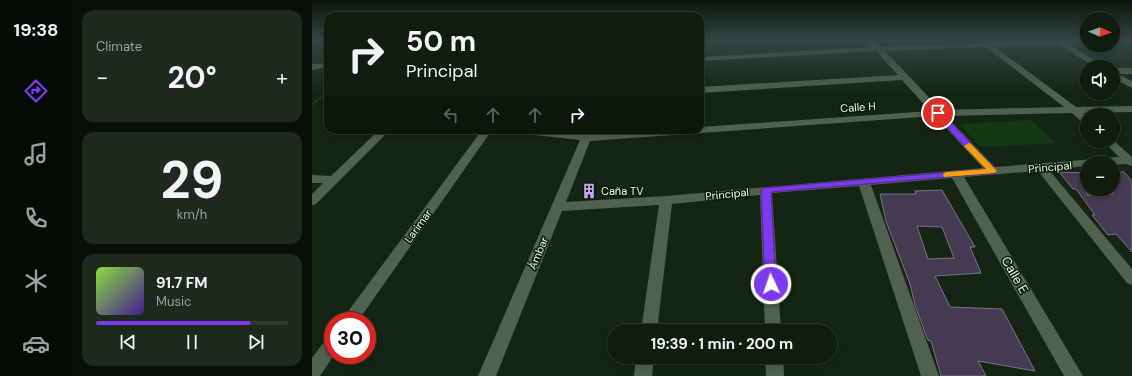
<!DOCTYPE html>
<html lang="en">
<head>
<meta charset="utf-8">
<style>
  :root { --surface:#0f1c0e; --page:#1d291c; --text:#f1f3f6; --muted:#9ba19e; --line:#2f3a2e; --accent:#7c3aed }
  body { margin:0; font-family:"DM Sans",sans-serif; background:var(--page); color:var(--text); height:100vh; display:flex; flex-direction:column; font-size:15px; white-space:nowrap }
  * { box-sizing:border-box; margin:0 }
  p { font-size:13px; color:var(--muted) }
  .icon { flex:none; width:22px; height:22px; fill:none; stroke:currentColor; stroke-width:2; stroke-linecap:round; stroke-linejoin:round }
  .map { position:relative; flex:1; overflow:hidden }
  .panel { display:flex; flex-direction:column; gap:10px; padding:10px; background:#080f08; width:240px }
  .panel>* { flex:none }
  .top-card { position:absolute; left:12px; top:12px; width:380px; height:122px; border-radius:12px; box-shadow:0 2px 6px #0003,0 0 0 1px var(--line); background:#0f1c0e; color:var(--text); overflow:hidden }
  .needle { width:26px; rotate:92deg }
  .buttons { position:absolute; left:768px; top:12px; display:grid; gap:8px }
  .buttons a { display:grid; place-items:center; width:40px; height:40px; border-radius:50%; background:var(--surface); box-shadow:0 2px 6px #0003,0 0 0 1px var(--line); font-size:20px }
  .speed { position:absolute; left:12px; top:312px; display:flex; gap:8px; font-size:20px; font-weight:700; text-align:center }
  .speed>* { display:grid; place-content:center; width:52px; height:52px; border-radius:50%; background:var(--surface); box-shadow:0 2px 6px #0003,0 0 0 1px var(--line); line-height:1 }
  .speed .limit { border:6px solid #d22; background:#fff; color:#111 }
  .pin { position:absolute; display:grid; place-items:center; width:34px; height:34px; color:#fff; margin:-17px; border:2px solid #fff; border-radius:50%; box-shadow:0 1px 4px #0007 }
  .me { position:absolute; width:44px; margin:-22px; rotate:357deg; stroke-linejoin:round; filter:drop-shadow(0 0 3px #0008) }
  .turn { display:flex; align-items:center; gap:14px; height:84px; padding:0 16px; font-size:18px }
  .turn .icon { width:52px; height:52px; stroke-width:2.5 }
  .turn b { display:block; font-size:28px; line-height:34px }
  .lanes { display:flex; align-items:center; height:38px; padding:0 16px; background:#0003; justify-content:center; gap:20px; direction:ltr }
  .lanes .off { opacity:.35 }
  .big { font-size:30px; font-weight:700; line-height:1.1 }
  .panel .card { flex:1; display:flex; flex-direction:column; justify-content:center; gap:6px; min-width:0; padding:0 14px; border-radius:12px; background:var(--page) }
  .panel .dial { align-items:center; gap:0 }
  .dial b { font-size:52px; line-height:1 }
  .song { display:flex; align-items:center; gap:12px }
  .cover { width:48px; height:48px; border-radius:6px; background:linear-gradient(135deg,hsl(90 70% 55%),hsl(260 70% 35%)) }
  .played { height:4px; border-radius:2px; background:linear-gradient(90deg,var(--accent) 80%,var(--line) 80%) }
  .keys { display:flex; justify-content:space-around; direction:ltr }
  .heat { display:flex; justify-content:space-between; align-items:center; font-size:22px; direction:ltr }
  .trip { position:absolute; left:295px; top:324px; width:230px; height:40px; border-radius:20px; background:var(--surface); box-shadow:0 2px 6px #0003,0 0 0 1px var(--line); font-weight:700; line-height:40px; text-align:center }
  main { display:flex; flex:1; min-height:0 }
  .tabs { display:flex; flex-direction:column; width:72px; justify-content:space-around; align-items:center; background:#060b06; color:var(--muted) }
  .tabs .icon { width:28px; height:28px }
  .tabs .current { color:var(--accent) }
  .tabs b { font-size:18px; color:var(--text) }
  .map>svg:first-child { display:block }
  .green { fill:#133813 }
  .building { fill:#443a51; stroke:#7c728b; fill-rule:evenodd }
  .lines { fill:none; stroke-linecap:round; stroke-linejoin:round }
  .path { stroke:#6b7a6a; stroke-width:2; stroke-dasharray:0.5 2; stroke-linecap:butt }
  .minor { fill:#50614f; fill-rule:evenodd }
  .route { fill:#7c3aed; stroke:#51269a }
  .slow { fill:#f59e0b }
  .labels { text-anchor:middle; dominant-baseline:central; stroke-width:3; stroke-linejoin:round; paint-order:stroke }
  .street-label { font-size:11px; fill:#edf8ec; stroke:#0a1b0a }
  .poi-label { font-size:11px; fill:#edf8ec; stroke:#0a1b0a; text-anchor:start }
  .near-street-label { font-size:13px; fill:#edf8ec; stroke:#0a1b0a }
</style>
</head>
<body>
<main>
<nav class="tabs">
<b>19:38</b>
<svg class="icon current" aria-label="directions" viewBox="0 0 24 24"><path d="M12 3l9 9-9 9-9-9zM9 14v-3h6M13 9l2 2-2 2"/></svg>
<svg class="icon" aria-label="music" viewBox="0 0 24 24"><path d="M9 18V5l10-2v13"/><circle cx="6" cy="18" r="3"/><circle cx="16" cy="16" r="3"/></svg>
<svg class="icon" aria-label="phone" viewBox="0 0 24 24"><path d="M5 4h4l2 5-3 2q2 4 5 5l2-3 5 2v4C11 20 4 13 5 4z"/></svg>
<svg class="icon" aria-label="climate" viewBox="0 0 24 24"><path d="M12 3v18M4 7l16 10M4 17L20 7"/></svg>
<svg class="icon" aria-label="car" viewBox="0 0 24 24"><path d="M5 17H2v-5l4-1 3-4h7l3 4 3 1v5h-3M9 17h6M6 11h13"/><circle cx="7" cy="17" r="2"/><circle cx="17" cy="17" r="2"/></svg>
</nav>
<section class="panel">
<div class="card"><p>Climate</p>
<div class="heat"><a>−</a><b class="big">20°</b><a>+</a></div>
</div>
<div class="card dial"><b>29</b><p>km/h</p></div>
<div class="card">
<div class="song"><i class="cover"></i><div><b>91.7 FM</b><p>Music</p></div></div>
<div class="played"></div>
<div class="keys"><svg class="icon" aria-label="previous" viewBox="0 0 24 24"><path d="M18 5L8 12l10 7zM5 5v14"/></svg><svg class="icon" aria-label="pause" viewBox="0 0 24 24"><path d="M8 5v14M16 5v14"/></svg><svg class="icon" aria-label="next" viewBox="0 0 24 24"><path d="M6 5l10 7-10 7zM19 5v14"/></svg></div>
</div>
</section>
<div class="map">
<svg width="820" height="376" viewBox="0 0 820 376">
  <rect width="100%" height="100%" fill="#142513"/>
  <path class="green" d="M719,120L744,143L669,147L647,124Z"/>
  <g class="building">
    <path d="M747,172L775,173V195L801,194V172H812L820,181V252L804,234L796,235L780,215H783L764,189H761Z"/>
    <path d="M630,190L663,247H658L669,273L623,276L638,307L690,309L723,371L666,361L674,376H629L619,341H617L615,338L603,305L598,284L574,221L568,194H604L603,191ZM605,226L630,227L642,258L616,259Z"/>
  </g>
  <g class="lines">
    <path class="path" d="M0,104L16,92"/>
    <g class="minor">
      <path d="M554,40H562L568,47L669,43L670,40L677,42L775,40V43L756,44L793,67H783L746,44L683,47L764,107L820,106V112L771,113L775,116V124L771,123L760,113L634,116L683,167L807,157L791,141L801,140L820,157V166L814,164L801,165V163H775V166L737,170L820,269V285L815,283L726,171L652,177L771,376H752L640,178L559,185L627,376H609L547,186L460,193L469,331H453L448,195L360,204L345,331H329L347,205L250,211L184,376H166L268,140L204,133L199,130H231L270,134L273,130H281V134L343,130H388V127L618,111L590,80L388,93V87L586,75L564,51L388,61V57L560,47ZM674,47L752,107L629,110L573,51ZM623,116L671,168L354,196L254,202L278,141Z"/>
      <path d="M16,63V67L0,70V64Z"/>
      <path d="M801,68H820V74H806L820,81V88L801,78Z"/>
      <path d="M67,130H78L4,204L0,205V194L11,183H0V175L19,176Z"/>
      <path d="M170,130H180L46,321H29Z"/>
      <path d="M21,335V355H22L8,376H0V358L15,338Z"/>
      <path d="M324,357H342L340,376H322Z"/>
      <path d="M453,357H471L472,376H454Z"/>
    </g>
  </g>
  <linearGradient id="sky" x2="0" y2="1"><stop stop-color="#0b140a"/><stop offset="0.43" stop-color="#344644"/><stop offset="1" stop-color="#344644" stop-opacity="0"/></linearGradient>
  <rect width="820" height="93" fill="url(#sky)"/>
  <path class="route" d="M623,111H628L683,169L685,171L683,173L459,192L464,284L463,287L459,288L455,287L453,284L449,190L451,188L674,169L623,115Z"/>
  <path class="slow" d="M657,143L659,144L683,169L685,171L683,173L632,177L631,175L632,173L635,172L674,169L652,146Z"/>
  <defs>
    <g id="building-bare" transform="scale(1.2)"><path d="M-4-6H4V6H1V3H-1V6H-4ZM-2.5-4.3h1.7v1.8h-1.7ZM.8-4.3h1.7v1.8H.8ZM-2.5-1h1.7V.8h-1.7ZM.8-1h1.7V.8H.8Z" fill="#c7a6f0" stroke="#0a1b0a" stroke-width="2.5" paint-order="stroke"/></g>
  </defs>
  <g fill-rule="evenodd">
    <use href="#building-bare" x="277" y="191"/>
  </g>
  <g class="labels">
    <g class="street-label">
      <text transform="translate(546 107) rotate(-4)">Calle H</text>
      <text transform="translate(738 167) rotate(-5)">Principal</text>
      <text transform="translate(415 194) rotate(-6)">Principal</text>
      <text transform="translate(106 226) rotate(-54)">Larimar</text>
      <text transform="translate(226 253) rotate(-67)">Ámbar</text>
    </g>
    <g class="poi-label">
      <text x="289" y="191">Caña TV</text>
    </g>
    <g class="near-street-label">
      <text transform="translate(703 275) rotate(60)">Calle E</text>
    </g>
  </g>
</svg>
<div class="buttons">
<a><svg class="needle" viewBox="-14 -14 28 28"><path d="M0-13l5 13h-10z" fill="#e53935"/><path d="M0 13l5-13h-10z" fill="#9ba19e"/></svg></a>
<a><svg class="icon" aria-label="sound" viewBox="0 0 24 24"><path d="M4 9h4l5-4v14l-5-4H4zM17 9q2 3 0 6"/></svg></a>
<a>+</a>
<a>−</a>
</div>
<div class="speed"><div class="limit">30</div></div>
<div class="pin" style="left:626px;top:113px;background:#d93025"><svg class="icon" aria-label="arrive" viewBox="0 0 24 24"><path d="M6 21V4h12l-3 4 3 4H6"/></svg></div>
<svg class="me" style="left:459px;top:284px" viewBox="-20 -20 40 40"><circle r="17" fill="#7c3aed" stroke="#fff" stroke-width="3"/><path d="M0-11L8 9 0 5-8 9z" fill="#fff"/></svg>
<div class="trip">19:39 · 1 min · 200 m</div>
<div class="top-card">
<div class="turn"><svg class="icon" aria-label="right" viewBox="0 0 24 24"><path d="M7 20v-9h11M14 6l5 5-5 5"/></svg><div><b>50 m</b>Principal</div></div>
<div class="lanes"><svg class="icon off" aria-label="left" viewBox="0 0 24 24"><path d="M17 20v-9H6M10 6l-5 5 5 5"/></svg><svg class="icon off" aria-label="ahead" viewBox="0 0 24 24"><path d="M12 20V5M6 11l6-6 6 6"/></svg><svg class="icon off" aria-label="ahead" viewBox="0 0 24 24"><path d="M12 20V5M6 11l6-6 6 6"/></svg><svg class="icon" aria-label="right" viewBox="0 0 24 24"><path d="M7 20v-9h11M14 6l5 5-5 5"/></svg></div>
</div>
</div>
</main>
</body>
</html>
